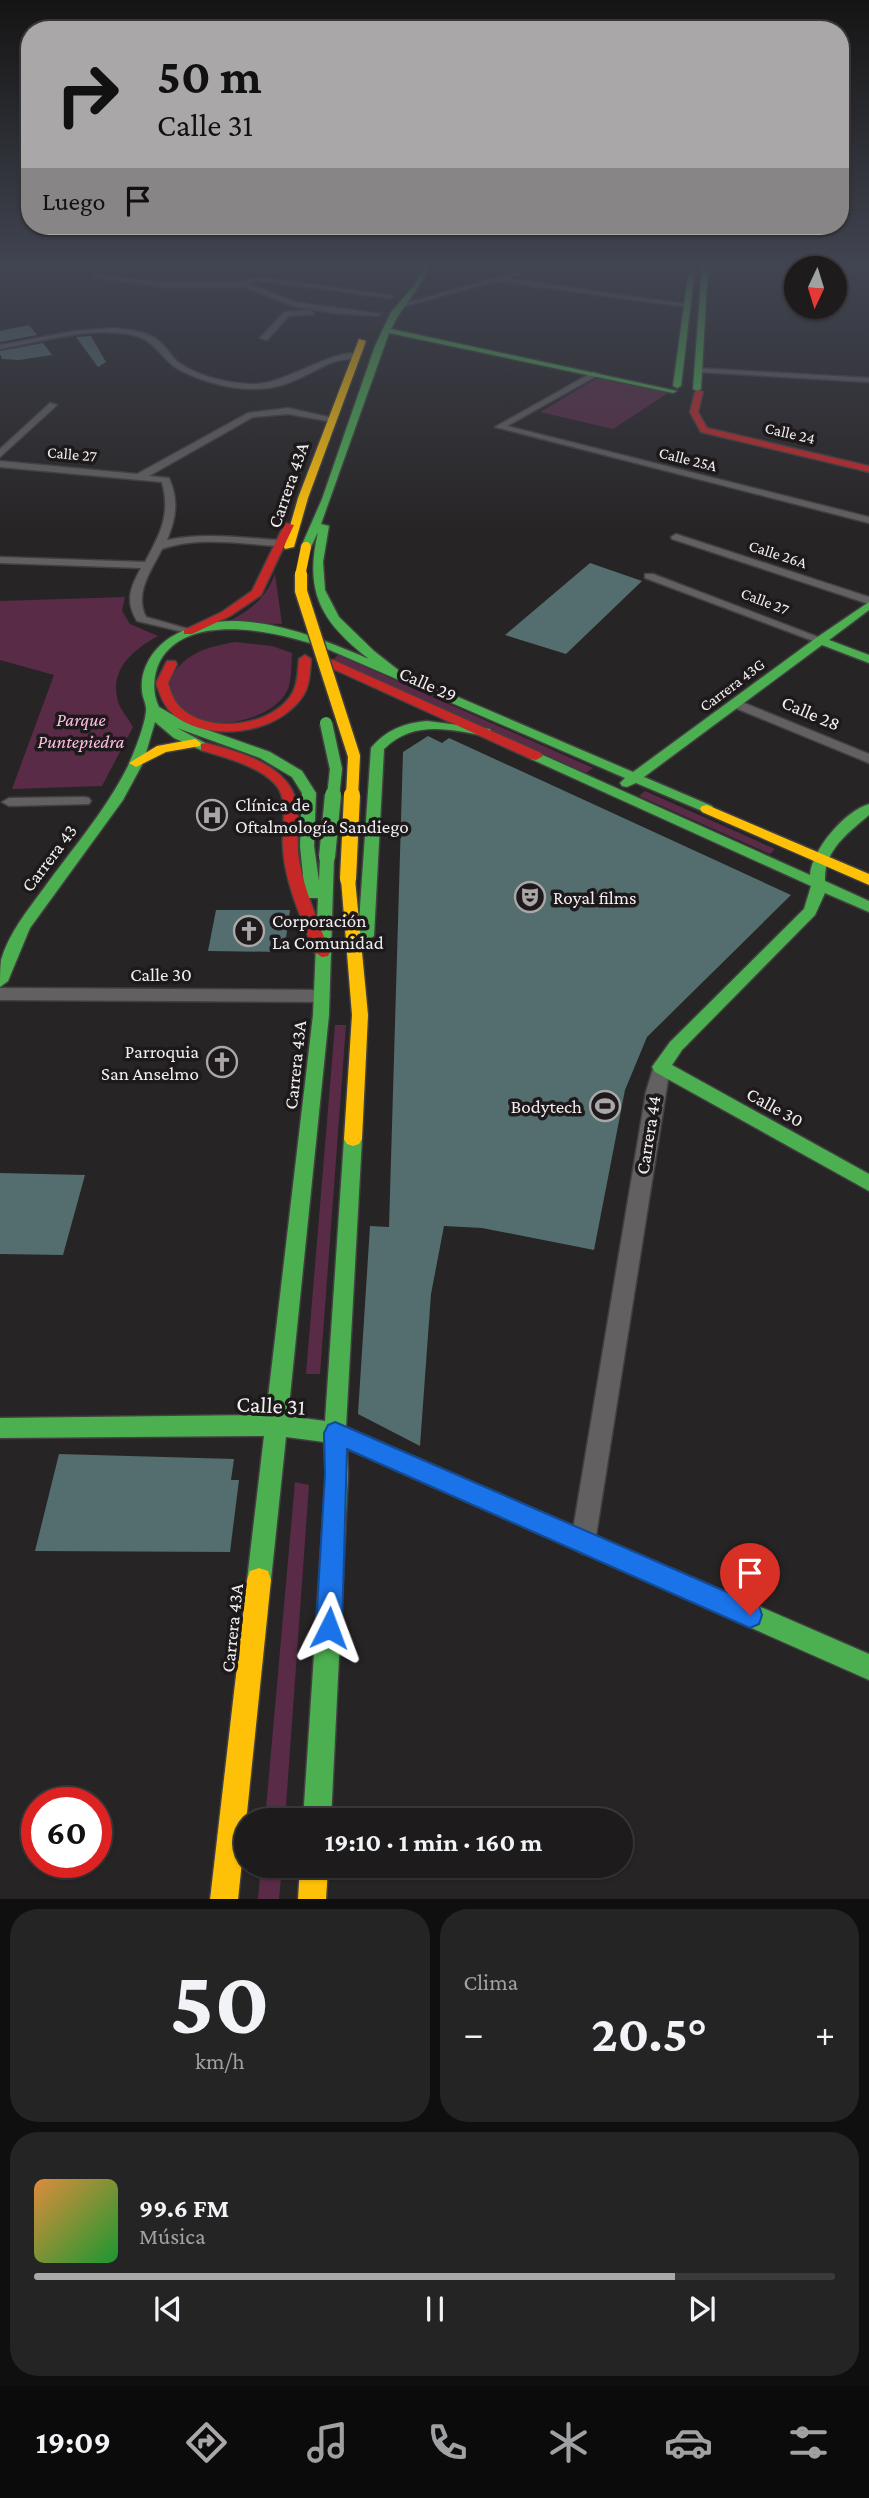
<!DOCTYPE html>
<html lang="es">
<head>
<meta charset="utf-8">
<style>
  :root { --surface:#1d1b1c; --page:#252425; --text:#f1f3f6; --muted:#a0a1a3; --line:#3b393b; --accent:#aaa7a9 }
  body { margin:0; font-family:"Crimson Pro",serif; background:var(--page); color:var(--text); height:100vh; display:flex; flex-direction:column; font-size:26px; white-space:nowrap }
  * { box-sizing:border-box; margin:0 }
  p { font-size:23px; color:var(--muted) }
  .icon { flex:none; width:38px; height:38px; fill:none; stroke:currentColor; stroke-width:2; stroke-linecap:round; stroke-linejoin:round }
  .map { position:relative; height:1899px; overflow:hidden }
  .drawer { display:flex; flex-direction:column; gap:10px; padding:10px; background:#100f0f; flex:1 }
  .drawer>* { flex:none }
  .guide { position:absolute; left:21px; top:21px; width:828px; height:214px; border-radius:28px; box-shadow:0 2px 5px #0004,0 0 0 2px var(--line); background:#aaa7a9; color:#111; overflow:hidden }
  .needle { width:46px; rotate:184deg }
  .tools { position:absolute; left:784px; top:256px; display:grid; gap:14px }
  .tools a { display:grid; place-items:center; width:63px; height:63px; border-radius:50%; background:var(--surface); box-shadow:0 2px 5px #0004,0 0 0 2px var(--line); font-size:35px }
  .speed { position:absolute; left:21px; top:1787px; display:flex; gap:14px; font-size:35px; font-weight:700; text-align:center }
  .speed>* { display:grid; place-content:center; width:91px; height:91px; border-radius:50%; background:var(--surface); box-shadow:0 2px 5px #0004,0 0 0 2px var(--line); line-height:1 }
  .speed .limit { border:10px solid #d22; background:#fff; color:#111 }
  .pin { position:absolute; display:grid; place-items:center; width:60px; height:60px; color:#fff; margin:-72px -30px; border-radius:50% 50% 50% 0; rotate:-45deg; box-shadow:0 0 7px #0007 }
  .pin .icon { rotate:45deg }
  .me { position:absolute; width:77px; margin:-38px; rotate:3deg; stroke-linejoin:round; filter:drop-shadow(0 0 5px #0008) }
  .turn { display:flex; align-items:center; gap:24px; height:147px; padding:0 21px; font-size:32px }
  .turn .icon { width:91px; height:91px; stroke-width:2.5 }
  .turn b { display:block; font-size:49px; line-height:60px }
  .then { display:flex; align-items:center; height:66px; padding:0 21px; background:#0003; gap:14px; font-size:26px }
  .big { font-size:52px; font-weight:700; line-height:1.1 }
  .drawer .tile { flex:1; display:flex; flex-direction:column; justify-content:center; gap:10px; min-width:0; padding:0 24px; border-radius:28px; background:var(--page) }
  .drawer .dial { align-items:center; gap:0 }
  .dial b { font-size:91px; line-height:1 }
  .song { display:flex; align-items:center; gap:21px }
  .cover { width:84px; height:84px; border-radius:10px; background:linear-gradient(135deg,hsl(30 70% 55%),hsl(130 70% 35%)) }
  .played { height:7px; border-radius:4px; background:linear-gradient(90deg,var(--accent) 80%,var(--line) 80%) }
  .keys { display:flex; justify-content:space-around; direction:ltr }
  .heat { display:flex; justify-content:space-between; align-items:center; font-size:38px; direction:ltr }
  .drawer .tiles { flex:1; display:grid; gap:10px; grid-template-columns:1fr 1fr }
  .tile:last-child { grid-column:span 2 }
  .trip { position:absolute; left:234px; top:1808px; width:399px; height:70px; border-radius:35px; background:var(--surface); box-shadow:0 2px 5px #0004,0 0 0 2px var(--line); font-weight:700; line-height:70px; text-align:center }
  .dock { display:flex; height:112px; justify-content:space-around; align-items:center; background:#0c0b0b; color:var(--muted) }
  .dock .icon { width:49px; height:49px }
  .dock .on { color:var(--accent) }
  .dock b { font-size:32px; color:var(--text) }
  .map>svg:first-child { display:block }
  .green { fill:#5a2b47 }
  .building { fill:#546d6e }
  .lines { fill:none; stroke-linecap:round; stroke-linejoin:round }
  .street-casing { stroke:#413f40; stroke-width:3 }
  .fast-casing { stroke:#413f40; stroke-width:3 }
  .slow-casing { stroke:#413f40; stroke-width:3 }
  .jam-casing { stroke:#413f40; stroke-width:3 }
  .street { fill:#626060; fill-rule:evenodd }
  .fast { fill:#4caf50; fill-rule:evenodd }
  .slow { fill:#ffc107; fill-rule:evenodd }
  .jam { fill:#c62828; fill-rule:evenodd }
  .fast-bridge-far1-casing { stroke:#413f40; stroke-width:15; stroke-linecap:butt }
  .fast-bridge-casing { stroke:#413f40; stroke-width:19; stroke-linecap:butt }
  .slow-bridge-far2-casing { stroke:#413f40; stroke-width:11; stroke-linecap:butt }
  .slow-bridge-far1-casing { stroke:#413f40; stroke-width:15; stroke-linecap:butt }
  .slow-bridge-casing { stroke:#413f40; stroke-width:19; stroke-linecap:butt }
  .fast-bridge-far1 { stroke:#4caf50; stroke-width:12 }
  .fast-bridge { stroke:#4caf50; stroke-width:16 }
  .slow-bridge-far2 { stroke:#ffc107; stroke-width:10 }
  .slow-bridge-far1 { stroke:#ffc107; stroke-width:12 }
  .slow-bridge { stroke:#ffc107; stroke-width:16 }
  .route { fill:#1a73e8; stroke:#114b97; stroke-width:2 }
  .labels { text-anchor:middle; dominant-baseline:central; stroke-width:7; stroke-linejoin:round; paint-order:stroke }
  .far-street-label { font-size:16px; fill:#f1eef0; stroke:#1e1a1c }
  .street-label { font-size:19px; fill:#f1eef0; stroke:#1e1a1c }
  .park-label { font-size:19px; font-style:italic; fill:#ffbde0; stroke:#1e1a1c }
  .poi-label { font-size:19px; fill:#f1eef0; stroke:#1e1a1c; text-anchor:start }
  .near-street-label { font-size:23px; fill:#f1eef0; stroke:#1e1a1c }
</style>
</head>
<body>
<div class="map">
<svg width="869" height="1900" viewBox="0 0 869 1900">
  <rect width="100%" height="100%" fill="#272425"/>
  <g class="green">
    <path d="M597,378L668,393L613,429L540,412Z"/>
    <path d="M275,574L282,624L227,622C250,610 265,600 275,574Z"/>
    <path d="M125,597L122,611L130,624L158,636C135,649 111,667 117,697C118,707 128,718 133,727L102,786L12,789L54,675L0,660V601Z"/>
    <path d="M235,642L272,646L292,653C291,666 292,680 287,691C275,715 233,727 208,721C198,719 187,712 178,708L169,682C182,654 206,647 235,642Z"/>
    <path d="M338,655L593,768L586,773L333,660Z"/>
    <path d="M645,791L775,849L770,854L639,796Z"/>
    <path d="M335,1025H346L320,1374H306Z"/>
    <path d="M295,1482L309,1485L285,1820H265Z"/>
    <path d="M261,1866H282L279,1899H258Z"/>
  </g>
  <g class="building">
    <path d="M29,325L37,335L0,342V331Z"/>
    <path d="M91,336L106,362L98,367L76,337Z"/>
    <path d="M43,343L52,355L19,360L2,359L0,354V351Z"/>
    <path d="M590,563L642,581L566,654L505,635Z"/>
    <path d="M428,736L442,743L449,738L791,895L647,1037L625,1090L594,1250L482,1228L444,1226L431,1294L420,1446L358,1414L370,1226L389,1227L403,752Z"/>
    <path d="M216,910H290L284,952L208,951Z"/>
    <path d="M0,1173L85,1175L63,1255L0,1254Z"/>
    <path d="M59,1454L234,1459L231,1480H239L230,1552L35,1551Z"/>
  </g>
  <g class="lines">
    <g class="street-casing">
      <g id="street">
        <path d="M524,266H531L517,275L506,278L691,305L687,307L496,281L399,308L395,306L513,273Z"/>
        <path d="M96,274L165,283H241L242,281L261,277L394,296L391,298L261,281L247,283L295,302L381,314L377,316L332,313L293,306L244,287H165L94,277Z"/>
        <path d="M311,310L314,314L289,316L267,340L260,338L284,312Z"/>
        <path d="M115,328C130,330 148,331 160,342C167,348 171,356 178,362C197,376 227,383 250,384C283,387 339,344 361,355C352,360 340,359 331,363C314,370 299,380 282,385C250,395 207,385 178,369C160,358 155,339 132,335C90,326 42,342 0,349V345L75,331Z"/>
        <path d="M696,368L869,378V382L699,372Z"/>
        <path d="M593,372L600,374L507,426L869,517V523L495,427Z"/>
        <path d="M50,403L57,405L0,457V449Z"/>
        <path d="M288,408L337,419L333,422L288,414L253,417L149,476L169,478C179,500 176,519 167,540C204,532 242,538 279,540L284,543L279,546C241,544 199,536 162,549C151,571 134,593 146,617L192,630V634L137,621C125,601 130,588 141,568L0,563V557L145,562C160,534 171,515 162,482L0,467V461L137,474L248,413Z"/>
        <path d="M676,534L869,597V604L672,539L671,537Z"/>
        <path d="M645,574H653L826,640L824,642H816L645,578Z"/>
        <path d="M737,700L869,754V763L733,707V701Z"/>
        <path d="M84,797L89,798L91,801L89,804L9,806L2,802L9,798Z"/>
        <path d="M0,988L322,990L330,996L322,1002L0,1000Z"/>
        <path d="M661,1061L667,1062L670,1067L595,1542L591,1550L583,1554L575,1550L571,1542L646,1092L655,1062Z"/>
      </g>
    </g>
    <g class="fast-casing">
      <g id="fast">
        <path d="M424,266H430C419,291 402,305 391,329L677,391L673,393L389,333L321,524L329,526L323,562L325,590L339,617L374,651L402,673L633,772L816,638L869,602V610L829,640L869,655V663L822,645L644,777L712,806L714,809L712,812L707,813L636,783L627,787L622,786L620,783L625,778L325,648C282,633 189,609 160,661C153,675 152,693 159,707L185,722L270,752L302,771L316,793L314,846L319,881L320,857L327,853L334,857L329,1015L288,1416L325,1421L344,1139L347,1134L353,1132L359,1134L362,1139L346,1427L869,1654V1680L347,1449L348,1474L331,1820H303L326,1474L324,1442L286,1437L271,1580L268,1589L259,1592L250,1589L247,1580L264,1436L0,1438V1418L266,1415L313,1015L318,898H308L305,895L300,846L302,793L292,777L260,758L177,728L213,747L206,751L201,750L174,738L155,722L143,763L123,800L30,928L8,981L0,987C0,978 0,968 1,960C9,933 27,911 44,888C73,848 106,810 128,766C134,753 145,725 146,711C147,705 142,697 142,690C140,669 153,648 171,637C231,601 311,634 369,659C321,622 304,592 318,532L310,549L301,547L322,499L375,346L391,312L414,286Z"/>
        <path d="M702,266H708L701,389L697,391L693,389Z"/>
        <path d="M691,274L694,276L681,386L677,388L673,386L688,276Z"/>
        <path d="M427,721L490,729L491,732L485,736C449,729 413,720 384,749L374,936L366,941L360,940L358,936L371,748C386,730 404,723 427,721Z"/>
        <path d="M536,752L810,875C812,849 845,811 869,804V815C847,834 824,850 825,881L869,901V912L825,893L815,915L682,1050L672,1065L869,1174V1191L655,1072L652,1067L670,1042L804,909L811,886L531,759L529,756Z"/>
      </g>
    </g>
    <g class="slow-casing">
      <g id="slow">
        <path d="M359,339L366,341L308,498L294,547L285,549L284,547L298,498Z"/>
        <path d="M195,739L201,743L200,746L166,752L136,767L129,763L157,746Z"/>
        <path d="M707,805L869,874V885L702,812L700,809L702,806Z"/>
        <path d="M348,874L355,879L368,1015L362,1139L359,1144L353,1146L347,1144L344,1139L352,1015L341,879Z"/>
        <path d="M259,1568L268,1571L271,1580L238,1900H210L247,1580L250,1571Z"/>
        <path d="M300,1866H328L326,1900H298Z"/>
      </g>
    </g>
    <g class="jam-casing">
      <g id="jam">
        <path d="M699,390L703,392L698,412L707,428L869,466V472L701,432L690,412L695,392Z"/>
        <path d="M285,523L294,525L261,595L230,616L192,634H184V630L222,612L252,591Z"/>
        <path d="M305,655L311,659C310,671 310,685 303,696C278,734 210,743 175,716C164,707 160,695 156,683L167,661H175L177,664L168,683C171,692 174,701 180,707C208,735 274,727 293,692C298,682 298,669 299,659Z"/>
        <path d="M333,660L541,753L543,756L536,760L531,759L329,667V661Z"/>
        <path d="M206,743C240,752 293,766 297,807C299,825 296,842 299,860C305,892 318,922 330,952L328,956L322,957L314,952C302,918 285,884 283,848C281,828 290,800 275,784C257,765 226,758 201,750V744Z"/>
      </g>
    </g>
    <use href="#street" class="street"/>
    <use href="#fast" class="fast"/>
    <use href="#slow" class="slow"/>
    <use href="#jam" class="jam"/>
    <g class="fast-bridge-far1-casing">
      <path id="fast-bridge-far1" d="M326,723L336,769L333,797"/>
    </g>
    <g class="fast-bridge-casing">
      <path id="fast-bridge" d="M327,857L333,795"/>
    </g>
    <g class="slow-bridge-far2-casing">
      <path id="slow-bridge-far2" d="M300,576L306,547"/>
    </g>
    <g class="slow-bridge-far1-casing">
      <path id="slow-bridge-far1" d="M301,574V591L354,756L352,797"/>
    </g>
    <g class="slow-bridge-casing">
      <path id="slow-bridge" d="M348,879L352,795"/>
    </g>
    <use href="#fast-bridge-far1" class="fast-bridge-far1"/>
    <use href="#fast-bridge" class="fast-bridge"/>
    <use href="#slow-bridge-far2" class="slow-bridge-far2"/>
    <use href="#slow-bridge-far1" class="slow-bridge-far1"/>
    <use href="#slow-bridge" class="slow-bridge"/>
  </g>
  <linearGradient id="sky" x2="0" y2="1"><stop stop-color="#151414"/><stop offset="0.5" stop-color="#414551"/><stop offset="1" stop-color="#414551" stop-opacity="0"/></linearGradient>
  <rect width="869" height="532" fill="url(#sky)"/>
  <path class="route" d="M335,1422L759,1606L762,1615L759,1624L750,1628L741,1624L347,1449L342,1628L338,1637L329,1640L320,1637L316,1628L325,1474L324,1433L328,1425Z"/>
  <defs>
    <g id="hospital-ring" transform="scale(1.575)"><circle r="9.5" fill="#1e1a1c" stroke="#aaa7a9" stroke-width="1.5"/><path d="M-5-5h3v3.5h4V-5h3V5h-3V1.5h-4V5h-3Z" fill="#aaa7a9"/></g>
    <g id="theatre-ring" transform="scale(1.575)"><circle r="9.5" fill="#1e1a1c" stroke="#aaa7a9" stroke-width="1.5"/><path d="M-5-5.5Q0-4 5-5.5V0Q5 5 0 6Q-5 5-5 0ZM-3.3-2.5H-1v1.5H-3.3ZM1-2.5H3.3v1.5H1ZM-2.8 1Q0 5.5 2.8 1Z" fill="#aaa7a9"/></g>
    <g id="church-ring" transform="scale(1.575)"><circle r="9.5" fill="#1e1a1c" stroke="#aaa7a9" stroke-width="1.5"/><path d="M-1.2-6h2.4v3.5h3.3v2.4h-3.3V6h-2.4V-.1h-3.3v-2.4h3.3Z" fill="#aaa7a9"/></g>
    <g id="stadium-ring" transform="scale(1.575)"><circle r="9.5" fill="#1e1a1c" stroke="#aaa7a9" stroke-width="1.5"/><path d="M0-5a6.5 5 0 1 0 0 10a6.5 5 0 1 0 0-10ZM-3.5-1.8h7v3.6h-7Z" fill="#aaa7a9"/></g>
  </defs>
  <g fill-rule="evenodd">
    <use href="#hospital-ring" x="212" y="815"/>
    <use href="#theatre-ring" x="530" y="897"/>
    <use href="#church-ring" x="249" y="931"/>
    <use href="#church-ring" x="222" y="1062"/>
    <use href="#stadium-ring" x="605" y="1106"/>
  </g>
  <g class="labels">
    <g class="far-street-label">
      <text transform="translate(790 433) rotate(13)">Calle 24</text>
      <text transform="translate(72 454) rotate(5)">Calle 27</text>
      <text transform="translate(688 459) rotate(14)">Calle 25A</text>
      <text transform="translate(778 554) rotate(18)">Calle 26A</text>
      <text transform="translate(765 601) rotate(21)">Calle 27</text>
      <text transform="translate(732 685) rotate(-37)">Carrera 43G</text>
    </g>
    <g class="street-label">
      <text transform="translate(288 485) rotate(-71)">Carrera 43A</text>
      <text transform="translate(428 684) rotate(24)">Calle 29</text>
      <text transform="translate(811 713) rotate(23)">Calle 28</text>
      <text transform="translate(49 858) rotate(-53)">Carrera 43</text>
      <text x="161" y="974">Calle 30</text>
      <text transform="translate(295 1065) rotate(-84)">Carrera 43A</text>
      <text transform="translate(775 1107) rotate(29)">Calle 30</text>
      <text transform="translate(648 1135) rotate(-81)">Carrera 44</text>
      <text transform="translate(232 1628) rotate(-84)">Carrera 43A</text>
    </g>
    <g class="park-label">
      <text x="81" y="719">Parque<tspan x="81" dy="22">Puntepiedra</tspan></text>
    </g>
    <g class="poi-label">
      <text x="235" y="804">Clínica de<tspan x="235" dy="22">Oftalmología Sandiego</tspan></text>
      <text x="553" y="897">Royal films</text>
      <text x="272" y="920">Corporación<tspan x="272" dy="22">La Comunidad</tspan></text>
      <text x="199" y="1051" text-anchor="end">Parroquia<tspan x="199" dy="22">San Anselmo</tspan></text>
      <text x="582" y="1106" text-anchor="end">Bodytech</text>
    </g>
    <g class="near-street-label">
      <text transform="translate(271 1405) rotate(3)">Calle 31</text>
    </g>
  </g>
</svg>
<div class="tools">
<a><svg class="needle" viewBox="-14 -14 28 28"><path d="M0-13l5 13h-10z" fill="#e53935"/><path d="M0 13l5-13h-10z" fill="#a0a1a3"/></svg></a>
</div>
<div class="speed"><div class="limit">60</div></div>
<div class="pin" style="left:750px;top:1615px;background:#d93025"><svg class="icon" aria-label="arrive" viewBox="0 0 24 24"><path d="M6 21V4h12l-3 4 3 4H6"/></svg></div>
<svg class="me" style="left:329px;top:1628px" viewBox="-20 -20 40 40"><path d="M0-17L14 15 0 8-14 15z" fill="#1a73e8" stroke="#fff" stroke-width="4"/></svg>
<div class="trip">19:10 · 1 min · 160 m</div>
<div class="guide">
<div class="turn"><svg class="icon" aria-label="right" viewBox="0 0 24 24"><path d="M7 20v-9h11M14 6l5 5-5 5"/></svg><div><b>50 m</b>Calle 31</div></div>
<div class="then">Luego<svg class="icon" aria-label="arrive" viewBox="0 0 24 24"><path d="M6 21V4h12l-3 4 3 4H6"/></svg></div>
</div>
</div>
<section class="drawer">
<div class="tiles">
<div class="tile dial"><b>50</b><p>km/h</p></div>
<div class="tile"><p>Clima</p>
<div class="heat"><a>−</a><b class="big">20.5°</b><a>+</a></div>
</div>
<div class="tile">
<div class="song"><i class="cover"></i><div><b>99.6 FM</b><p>Música</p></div></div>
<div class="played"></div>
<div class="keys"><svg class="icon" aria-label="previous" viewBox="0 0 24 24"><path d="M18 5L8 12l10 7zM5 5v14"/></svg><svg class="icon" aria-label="pause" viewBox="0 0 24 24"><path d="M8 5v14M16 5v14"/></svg><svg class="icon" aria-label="next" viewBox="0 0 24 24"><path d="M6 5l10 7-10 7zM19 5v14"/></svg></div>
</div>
</div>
</section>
<nav class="dock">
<b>19:09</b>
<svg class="icon on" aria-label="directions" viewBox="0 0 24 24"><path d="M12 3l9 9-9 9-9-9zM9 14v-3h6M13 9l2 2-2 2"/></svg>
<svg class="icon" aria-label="music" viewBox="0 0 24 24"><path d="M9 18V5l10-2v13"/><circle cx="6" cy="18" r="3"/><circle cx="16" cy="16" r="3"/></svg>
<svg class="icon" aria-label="phone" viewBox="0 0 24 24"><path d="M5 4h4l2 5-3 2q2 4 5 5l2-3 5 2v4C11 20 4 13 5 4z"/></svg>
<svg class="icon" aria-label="climate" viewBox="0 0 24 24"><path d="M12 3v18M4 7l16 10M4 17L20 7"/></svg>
<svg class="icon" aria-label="car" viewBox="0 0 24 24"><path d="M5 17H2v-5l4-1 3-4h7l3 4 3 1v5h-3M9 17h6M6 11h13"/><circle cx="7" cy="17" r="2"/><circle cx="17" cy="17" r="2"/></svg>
<svg class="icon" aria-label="filters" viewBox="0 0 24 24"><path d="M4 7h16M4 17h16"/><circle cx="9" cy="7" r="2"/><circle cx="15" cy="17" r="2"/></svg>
</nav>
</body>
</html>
